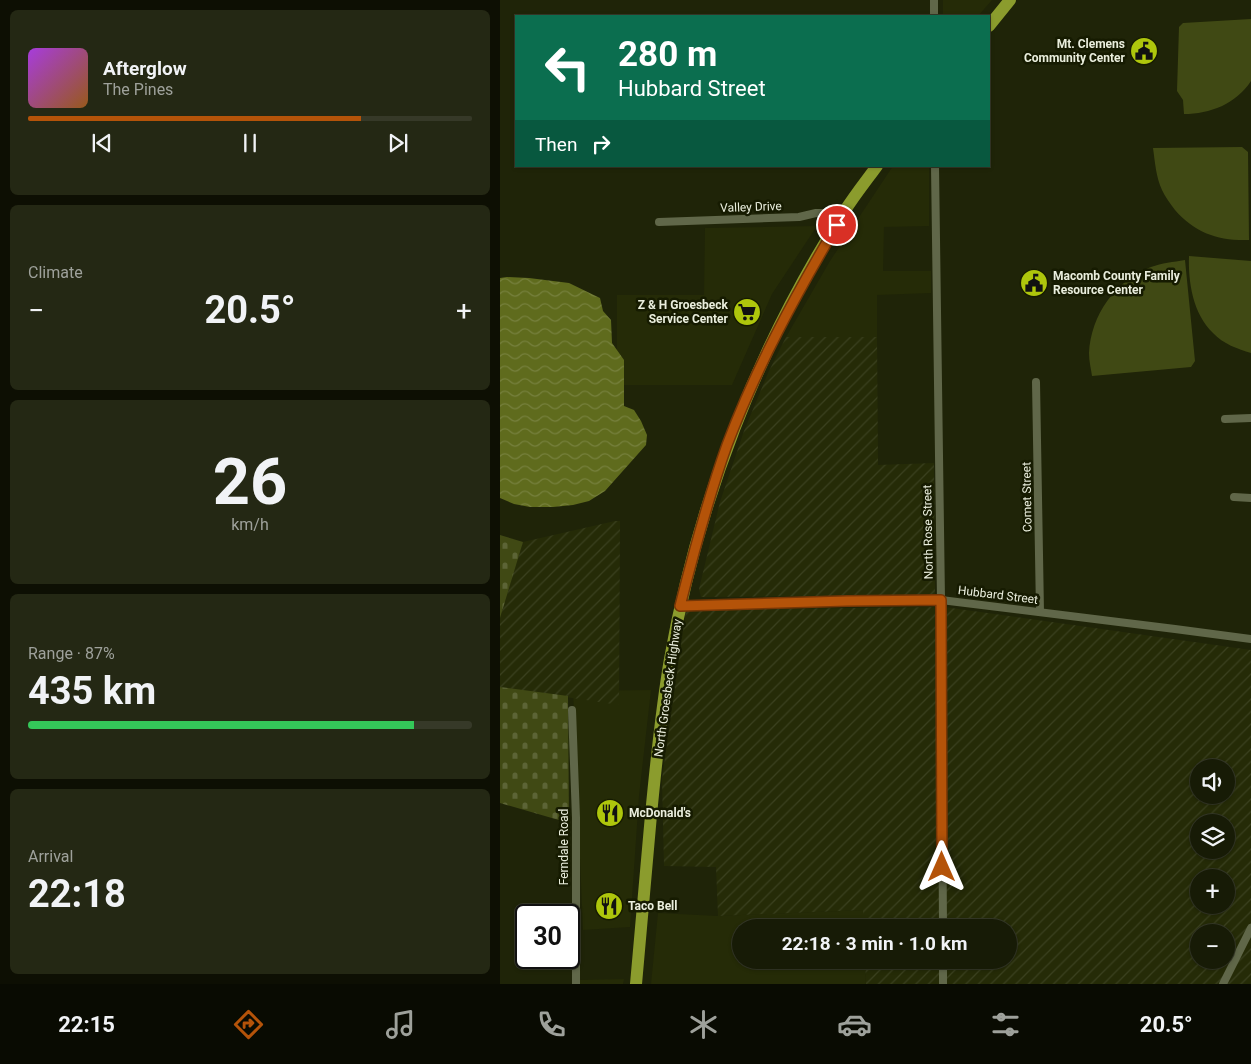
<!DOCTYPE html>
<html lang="en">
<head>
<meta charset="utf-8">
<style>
  :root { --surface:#171b06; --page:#242814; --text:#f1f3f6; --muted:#9ea19b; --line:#363928; --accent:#b45309 }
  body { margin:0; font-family:Roboto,sans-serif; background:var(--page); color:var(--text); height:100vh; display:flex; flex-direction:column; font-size:19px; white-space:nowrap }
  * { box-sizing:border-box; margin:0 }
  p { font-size:16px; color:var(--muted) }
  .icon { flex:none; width:28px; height:28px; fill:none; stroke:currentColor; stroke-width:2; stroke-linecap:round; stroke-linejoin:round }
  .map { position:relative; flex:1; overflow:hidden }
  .sheet { display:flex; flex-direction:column; gap:10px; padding:10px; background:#0d0f03; width:500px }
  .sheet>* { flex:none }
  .guide { position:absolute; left:15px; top:15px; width:475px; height:152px; border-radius:0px; box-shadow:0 1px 4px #0004,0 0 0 1px var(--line); background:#0b6e4f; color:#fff; overflow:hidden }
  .controls { position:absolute; left:690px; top:759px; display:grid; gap:10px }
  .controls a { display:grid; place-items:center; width:45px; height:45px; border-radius:50%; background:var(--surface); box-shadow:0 1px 4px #0004,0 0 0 1px var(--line); font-size:25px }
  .speed { position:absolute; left:15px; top:904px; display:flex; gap:10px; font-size:25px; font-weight:700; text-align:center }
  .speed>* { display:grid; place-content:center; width:65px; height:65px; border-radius:50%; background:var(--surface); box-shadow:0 1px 4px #0004,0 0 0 1px var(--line); line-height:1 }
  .speed .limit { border:2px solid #111; border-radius:8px; background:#fff; color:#111 }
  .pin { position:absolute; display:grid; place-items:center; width:42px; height:42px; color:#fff; margin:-21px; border:2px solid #fff; border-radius:50%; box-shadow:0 1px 5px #0007 }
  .me { position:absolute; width:55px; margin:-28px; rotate:0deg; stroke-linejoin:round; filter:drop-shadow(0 0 4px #0008) }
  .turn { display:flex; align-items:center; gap:18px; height:105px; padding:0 20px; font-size:22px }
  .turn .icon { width:65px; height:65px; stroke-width:2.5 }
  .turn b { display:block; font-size:35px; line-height:42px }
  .then { display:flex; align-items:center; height:48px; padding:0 20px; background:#0003; gap:10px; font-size:19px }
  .big { font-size:38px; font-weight:700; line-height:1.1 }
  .sheet .tile { flex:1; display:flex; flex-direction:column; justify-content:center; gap:8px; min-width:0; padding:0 18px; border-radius:8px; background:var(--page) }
  .sheet .dial { align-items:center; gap:0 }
  .dial b { font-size:65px; line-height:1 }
  .song { display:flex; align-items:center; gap:15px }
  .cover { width:60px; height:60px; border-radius:8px; background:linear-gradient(135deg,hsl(280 70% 55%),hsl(30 70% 35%)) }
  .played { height:5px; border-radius:2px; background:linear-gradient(90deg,var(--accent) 75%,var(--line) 75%) }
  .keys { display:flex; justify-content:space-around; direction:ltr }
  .heat { display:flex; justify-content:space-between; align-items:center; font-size:28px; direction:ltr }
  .charge { height:8px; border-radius:4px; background:linear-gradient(90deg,#34c759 87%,var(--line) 0) }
  .trip { position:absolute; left:232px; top:919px; width:285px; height:50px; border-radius:25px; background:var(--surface); box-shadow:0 1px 4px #0004,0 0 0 1px var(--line); font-weight:700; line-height:50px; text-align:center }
  .tab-bar { display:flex; height:80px; justify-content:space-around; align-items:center; background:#090b02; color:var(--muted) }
  .tab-bar .icon { width:35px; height:35px }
  .tab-bar .on { color:var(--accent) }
  .tab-bar b { font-size:22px; color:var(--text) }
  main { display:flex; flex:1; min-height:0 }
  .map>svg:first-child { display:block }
  .built { fill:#252b07 }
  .industrial { fill:url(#industrial-furrows); fill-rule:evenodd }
  .grass { fill:#404914 }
  .cemetery { fill:url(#cemetery-stones) }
  .water { fill:url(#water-waves) }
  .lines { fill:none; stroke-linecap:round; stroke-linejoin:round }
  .minor { stroke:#606749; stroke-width:8 }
  .primary { stroke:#8b9c2d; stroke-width:12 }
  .route-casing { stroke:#753606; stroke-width:12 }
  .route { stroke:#b45309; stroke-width:9 }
  .labels { text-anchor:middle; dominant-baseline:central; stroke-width:5; stroke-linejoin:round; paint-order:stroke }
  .poi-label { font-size:12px; font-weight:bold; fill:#eaeedd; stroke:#161b01; text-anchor:start }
  .street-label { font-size:12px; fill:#eaeedd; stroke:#161b01 }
</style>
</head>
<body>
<main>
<section class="sheet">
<div class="tile">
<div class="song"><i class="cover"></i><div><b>Afterglow</b><p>The Pines</p></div></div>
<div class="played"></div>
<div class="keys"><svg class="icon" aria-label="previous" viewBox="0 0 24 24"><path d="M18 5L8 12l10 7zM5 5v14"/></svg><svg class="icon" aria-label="pause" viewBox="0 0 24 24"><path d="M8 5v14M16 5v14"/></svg><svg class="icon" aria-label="next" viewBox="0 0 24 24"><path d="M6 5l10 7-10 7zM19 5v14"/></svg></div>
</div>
<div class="tile"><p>Climate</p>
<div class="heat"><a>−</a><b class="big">20.5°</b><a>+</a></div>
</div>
<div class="tile dial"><b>26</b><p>km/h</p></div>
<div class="tile"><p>Range · 87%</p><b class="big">435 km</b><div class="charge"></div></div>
<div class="tile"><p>Arrival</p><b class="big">22:18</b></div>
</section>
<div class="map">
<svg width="751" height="984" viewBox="0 0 751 984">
  <defs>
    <pattern id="industrial-furrows" width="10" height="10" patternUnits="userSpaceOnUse" patternTransform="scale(1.25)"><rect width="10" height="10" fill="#252b07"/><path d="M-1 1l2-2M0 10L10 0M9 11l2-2" fill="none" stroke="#3a401f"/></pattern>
    <pattern id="cemetery-stones" width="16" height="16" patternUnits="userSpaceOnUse" patternTransform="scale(1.25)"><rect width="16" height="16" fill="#404914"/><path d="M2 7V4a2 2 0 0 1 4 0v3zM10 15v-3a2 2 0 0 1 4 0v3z" fill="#5c6436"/></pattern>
    <pattern id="water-waves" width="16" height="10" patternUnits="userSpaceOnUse" patternTransform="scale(1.25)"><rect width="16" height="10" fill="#5f6b1d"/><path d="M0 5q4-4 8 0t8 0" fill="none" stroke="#76803d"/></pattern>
  </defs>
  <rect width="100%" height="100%" fill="#1f2408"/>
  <g class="built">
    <path d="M443,0H492L478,16H443Z"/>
    <path d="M393,166H429V226L384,227L383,271H431V293L377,295V337H286L330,261Z"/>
    <path d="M317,226L272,294L232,385H117V295H204L205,228Z"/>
    <path d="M151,690L139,796L130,927L83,930L73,691Z"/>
    <path d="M364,910V927L241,928V960H365L366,984H151L158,913L218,916Z"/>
    <path d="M124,979L123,984H80V980Z"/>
  </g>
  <g class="industrial">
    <path d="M286,337H377L378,465L434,463L435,595L201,597L199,589L220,502L244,431L268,373Z"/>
    <path d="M115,521H120L119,705L0,687V618L23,542Z"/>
    <path d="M444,607L751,650V984H366L365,960H509V928L364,927L363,910L218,916L216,867L164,866L162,779L186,610ZM699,768H726V795H699ZM699,822H726V850H699ZM699,878H726V905H699ZM699,932H726V960H699Z"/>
  </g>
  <g class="grass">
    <path d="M751,19V81C736,104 710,114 684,114L683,100L677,91L679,27L683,23Z"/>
    <path d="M742,147L748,152L749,240C718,241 695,233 675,210C670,203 665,197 662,190C656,177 655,162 653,148Z"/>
    <path d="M689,256L751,261V353C738,349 723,344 713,333C693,314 688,282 689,256Z"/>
    <path d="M685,260L695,361L691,367L592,376C591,369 589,361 589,353C591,315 615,281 651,267C662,263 673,262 685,260Z"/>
  </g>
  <g class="cemetery">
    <path d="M0,535L23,542L0,618Z"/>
    <path d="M0,687L68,696L69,823L0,803Z"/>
  </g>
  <path class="water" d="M7,277L29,278L69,283L100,298L103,311L111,320L112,343L124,360V406L134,410L141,421L147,435L146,445L105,491L89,501L73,505L53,507H30L14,504L0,498V278Z"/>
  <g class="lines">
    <g class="minor">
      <path d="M434,0V16"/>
      <path d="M435,166L441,600L443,928"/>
      <path d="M159,222L299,217L316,213H344"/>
      <path d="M536,382L540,612"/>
      <path d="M725,419L751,418"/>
      <path d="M734,497L751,498"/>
      <path d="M180,605L347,601L441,600L675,629L751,639"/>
      <path d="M72,710L76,818V984"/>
      <path d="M443,960V984"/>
      <path d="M723,984L751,928"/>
    </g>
    <g class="primary">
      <path d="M489,26L510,0"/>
      <path d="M136,984C141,928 146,871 151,815C156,763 161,711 170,659C198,501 257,348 344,212C354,196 366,181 377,166"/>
    </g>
  </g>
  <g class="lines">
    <g class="route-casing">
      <path id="route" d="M337,225C295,296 256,368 227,445C208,498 194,551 180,606L347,601L441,600L442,867"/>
    </g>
    <use href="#route" class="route"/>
  </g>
  <defs>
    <g id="civic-disc" transform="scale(1.4375)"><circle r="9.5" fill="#aec60c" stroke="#161b01"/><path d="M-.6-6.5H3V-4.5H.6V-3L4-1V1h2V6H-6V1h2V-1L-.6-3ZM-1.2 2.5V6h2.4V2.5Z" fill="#111"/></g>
    <g id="supermarket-disc" transform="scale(1.4375)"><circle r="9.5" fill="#aec60c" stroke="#161b01"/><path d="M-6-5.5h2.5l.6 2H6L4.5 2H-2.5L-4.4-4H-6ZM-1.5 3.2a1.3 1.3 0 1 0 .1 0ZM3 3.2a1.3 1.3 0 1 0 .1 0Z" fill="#111"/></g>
    <g id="restaurant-disc" transform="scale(1.4375)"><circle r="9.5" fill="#aec60c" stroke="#161b01"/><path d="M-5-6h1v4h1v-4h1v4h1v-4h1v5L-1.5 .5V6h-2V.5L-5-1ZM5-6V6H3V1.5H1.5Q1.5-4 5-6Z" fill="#111"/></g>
  </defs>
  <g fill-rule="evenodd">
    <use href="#civic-disc" x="644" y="51"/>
    <use href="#civic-disc" x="534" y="283"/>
    <use href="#supermarket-disc" x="247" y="312"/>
    <use href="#restaurant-disc" x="110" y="813"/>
    <use href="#restaurant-disc" x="109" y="906"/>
  </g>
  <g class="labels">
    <g class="poi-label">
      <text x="625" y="44" text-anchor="end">Mt. Clemens<tspan x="625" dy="14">Community Center</tspan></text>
      <text x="553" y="276">Macomb County Family<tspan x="553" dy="14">Resource Center</tspan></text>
      <text x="228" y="305" text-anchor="end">Z &amp; H Groesbeck<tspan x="228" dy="14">Service Center</tspan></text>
      <text x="129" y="813">McDonald's</text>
      <text x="128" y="906">Taco Bell</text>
    </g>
    <g class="street-label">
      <text transform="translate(251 207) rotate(-2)">Valley Drive</text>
      <text transform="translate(527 497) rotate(-91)">Comet Street</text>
      <text transform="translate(428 532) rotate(-91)">North Rose Street</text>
      <text transform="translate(498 595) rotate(7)">Hubbard Street</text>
      <text transform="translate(168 688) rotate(-82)">North Groesbeck Highway</text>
      <text transform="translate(64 847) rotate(-90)">Ferndale Road</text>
    </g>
  </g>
</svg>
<div class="controls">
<a><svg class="icon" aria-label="sound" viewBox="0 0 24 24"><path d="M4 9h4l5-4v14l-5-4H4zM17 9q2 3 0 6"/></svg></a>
<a><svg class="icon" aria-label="layers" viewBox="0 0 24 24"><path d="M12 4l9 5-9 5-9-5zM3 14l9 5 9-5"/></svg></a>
<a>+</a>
<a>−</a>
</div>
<div class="speed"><div class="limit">30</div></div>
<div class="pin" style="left:337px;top:225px;background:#d93025"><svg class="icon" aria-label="arrive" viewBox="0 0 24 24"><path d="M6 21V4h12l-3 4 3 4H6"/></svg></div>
<svg class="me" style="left:442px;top:867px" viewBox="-20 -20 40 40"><path d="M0-17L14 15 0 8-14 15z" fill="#b45309" stroke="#fff" stroke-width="4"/></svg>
<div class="trip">22:18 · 3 min · 1.0 km</div>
<div class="guide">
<div class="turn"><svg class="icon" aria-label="left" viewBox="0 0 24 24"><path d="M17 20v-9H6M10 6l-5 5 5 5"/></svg><div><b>280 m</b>Hubbard Street</div></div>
<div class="then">Then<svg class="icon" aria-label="right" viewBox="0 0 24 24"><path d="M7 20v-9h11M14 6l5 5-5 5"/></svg></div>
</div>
</div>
</main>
<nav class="tab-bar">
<b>22:15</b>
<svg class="icon on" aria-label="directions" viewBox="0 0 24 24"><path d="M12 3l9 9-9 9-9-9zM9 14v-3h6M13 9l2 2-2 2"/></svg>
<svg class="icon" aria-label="music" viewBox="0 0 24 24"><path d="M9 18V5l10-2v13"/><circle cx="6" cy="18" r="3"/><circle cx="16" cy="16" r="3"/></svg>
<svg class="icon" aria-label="phone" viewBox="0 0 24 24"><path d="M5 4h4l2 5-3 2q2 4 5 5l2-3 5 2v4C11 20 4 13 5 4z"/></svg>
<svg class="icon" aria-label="climate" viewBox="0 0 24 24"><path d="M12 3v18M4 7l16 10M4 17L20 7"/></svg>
<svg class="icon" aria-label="car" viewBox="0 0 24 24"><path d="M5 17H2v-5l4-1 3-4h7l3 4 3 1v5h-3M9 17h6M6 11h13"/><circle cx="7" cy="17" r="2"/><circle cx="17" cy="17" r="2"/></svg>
<svg class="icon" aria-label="filters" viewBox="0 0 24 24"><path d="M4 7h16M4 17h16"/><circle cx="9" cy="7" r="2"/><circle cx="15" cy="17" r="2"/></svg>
<b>20.5°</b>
</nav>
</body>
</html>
